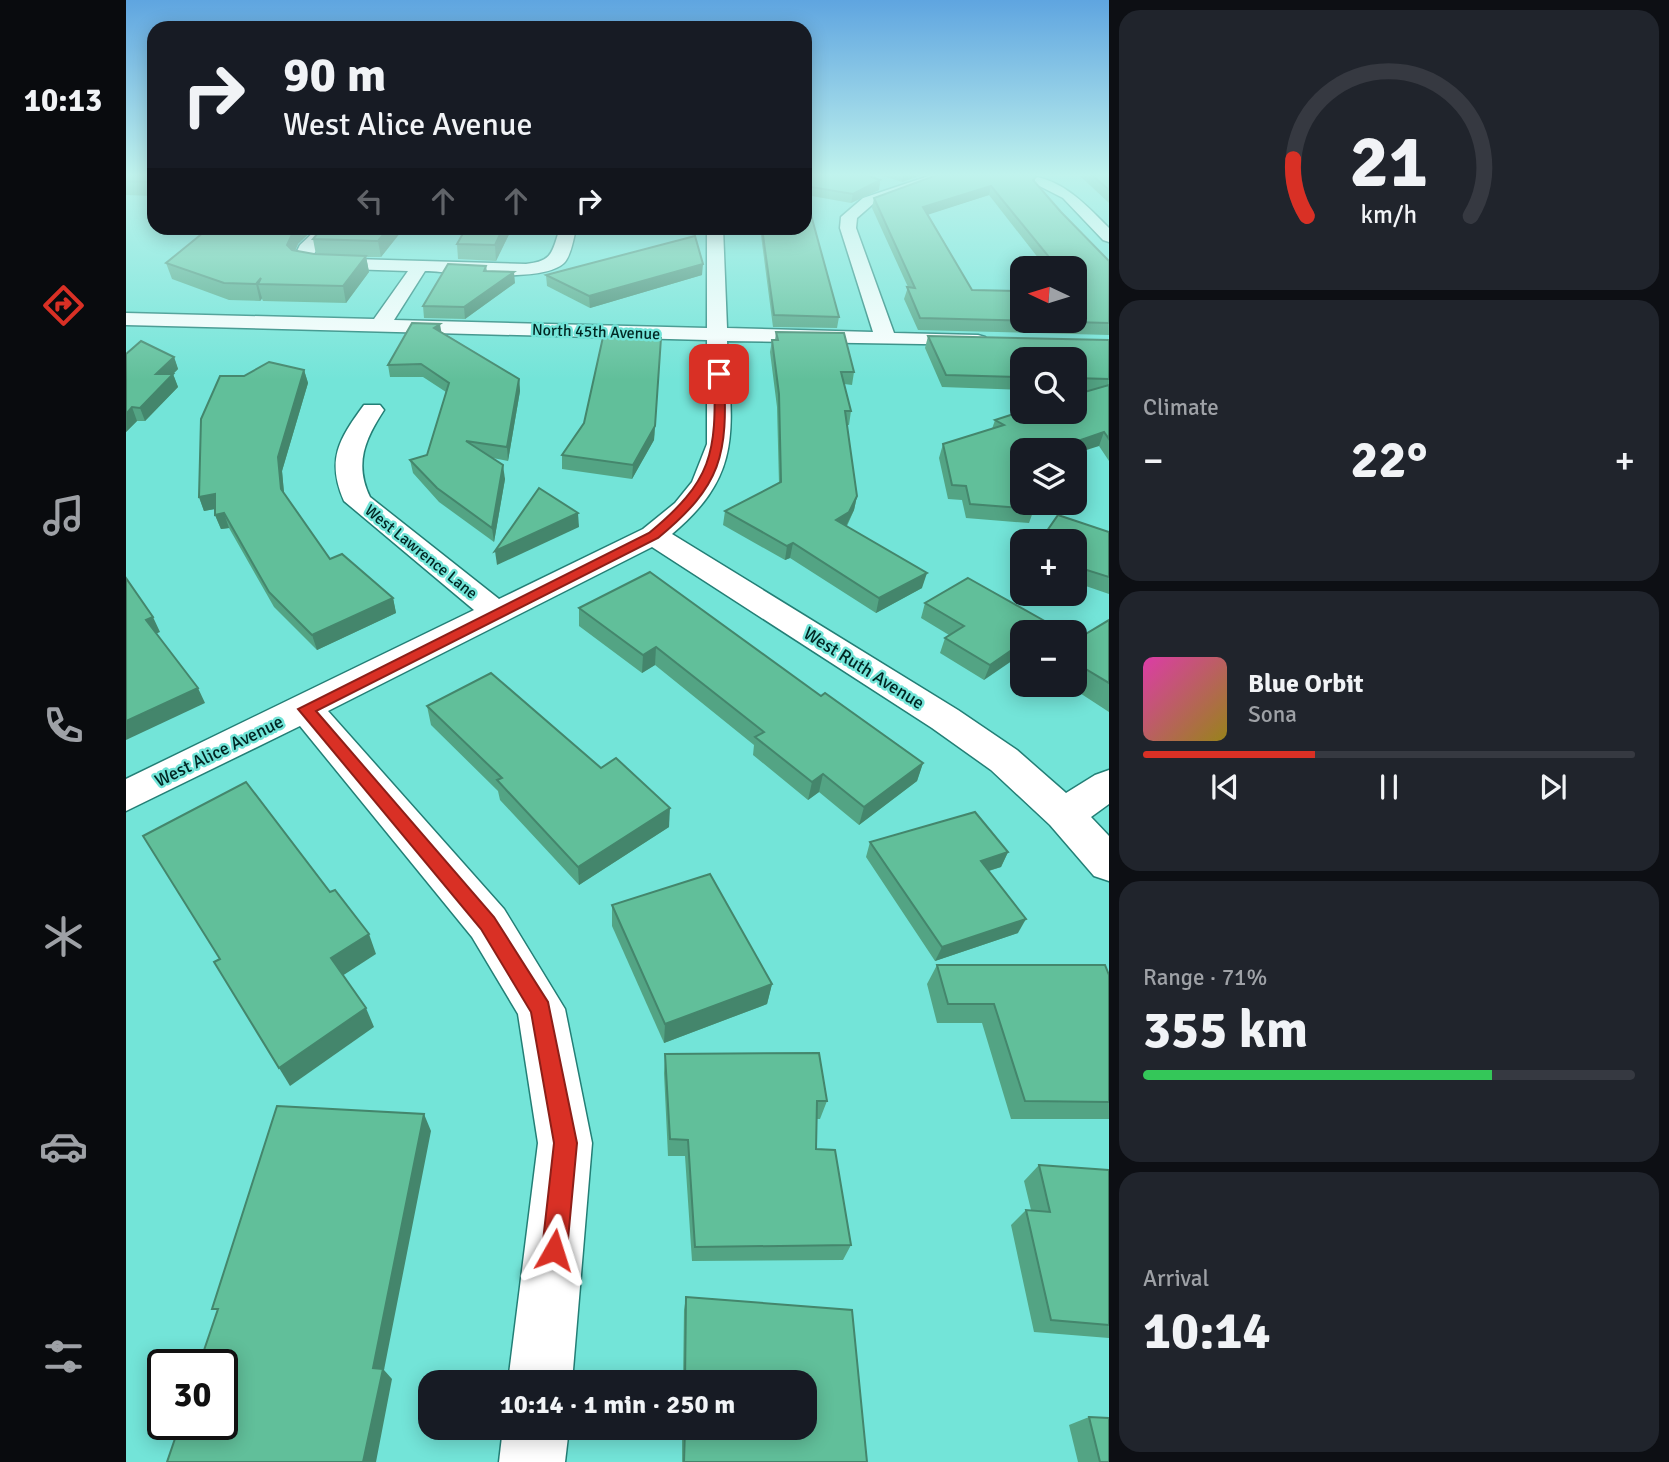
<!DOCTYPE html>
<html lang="en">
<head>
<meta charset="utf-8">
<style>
  :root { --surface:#171b24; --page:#20242c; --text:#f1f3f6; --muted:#9ea1a6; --line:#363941; --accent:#d93025 }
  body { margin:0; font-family:Signika,sans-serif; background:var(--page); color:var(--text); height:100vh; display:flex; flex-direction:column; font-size:26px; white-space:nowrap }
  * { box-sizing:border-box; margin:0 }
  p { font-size:23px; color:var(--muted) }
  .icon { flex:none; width:38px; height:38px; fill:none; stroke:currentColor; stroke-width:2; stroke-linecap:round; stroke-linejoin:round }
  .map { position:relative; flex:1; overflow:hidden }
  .sheet { display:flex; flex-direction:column; gap:10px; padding:10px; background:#0d0f14; width:560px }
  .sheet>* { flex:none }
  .guide { position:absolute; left:21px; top:21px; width:665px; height:214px; border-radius:21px; box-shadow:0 4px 18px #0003; background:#171b24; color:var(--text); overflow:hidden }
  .needle { width:46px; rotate:274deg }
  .controls { position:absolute; left:884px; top:256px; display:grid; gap:14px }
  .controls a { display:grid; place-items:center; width:77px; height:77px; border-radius:14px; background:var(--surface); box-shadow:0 4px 18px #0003; font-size:35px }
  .speed { position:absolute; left:21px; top:1349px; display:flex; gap:14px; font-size:35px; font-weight:700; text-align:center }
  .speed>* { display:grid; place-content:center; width:91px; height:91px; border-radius:50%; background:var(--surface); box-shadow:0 4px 18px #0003; line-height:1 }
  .speed .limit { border:4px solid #111; border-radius:10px; background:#fff; color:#111 }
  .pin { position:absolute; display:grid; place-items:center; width:60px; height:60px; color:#fff; margin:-30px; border-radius:14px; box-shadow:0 4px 10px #0006 }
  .me { position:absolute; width:77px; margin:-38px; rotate:6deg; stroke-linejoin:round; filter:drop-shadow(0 0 5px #0008) }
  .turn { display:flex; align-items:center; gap:24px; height:147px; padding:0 21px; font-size:32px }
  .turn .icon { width:91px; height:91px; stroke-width:2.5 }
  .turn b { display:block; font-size:49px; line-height:60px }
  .lanes { display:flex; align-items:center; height:66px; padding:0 21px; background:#0003; justify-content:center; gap:35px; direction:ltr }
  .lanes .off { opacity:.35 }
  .big { font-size:52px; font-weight:700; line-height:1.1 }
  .sheet .widget { flex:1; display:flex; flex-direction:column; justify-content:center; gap:10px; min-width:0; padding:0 24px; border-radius:21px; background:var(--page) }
  .sheet .dial { align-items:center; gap:0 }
  .dial svg { height:182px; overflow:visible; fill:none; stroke:var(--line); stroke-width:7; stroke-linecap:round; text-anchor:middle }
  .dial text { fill:var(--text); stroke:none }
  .song { display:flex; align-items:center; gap:21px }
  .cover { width:84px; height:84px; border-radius:10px; background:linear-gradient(135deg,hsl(320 70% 55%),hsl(50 70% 35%)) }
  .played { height:7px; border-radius:4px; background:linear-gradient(90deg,var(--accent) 35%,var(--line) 35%) }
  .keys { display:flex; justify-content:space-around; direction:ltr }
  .heat { display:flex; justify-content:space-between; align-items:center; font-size:38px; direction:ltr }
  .charge { height:10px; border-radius:5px; background:linear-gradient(90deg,#34c759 71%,var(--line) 0) }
  .trip { position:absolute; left:292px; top:1370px; width:399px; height:70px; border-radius:21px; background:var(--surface); box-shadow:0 4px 18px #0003; font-weight:700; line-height:70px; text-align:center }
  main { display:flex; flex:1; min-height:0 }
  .tab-bar { display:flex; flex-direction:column; width:126px; justify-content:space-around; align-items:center; background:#090b0e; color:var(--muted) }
  .tab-bar .icon { width:49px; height:49px }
  .tab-bar .active { color:var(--accent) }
  .tab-bar b { font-size:32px; color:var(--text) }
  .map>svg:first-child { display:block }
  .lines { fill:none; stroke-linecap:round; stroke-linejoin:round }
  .minor-casing { stroke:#237f76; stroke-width:3 }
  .minor { fill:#fff; fill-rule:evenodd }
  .wall { fill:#53a484; fill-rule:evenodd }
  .shaded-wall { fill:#44866c }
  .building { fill:#61bf9a; stroke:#44866c; stroke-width:2; fill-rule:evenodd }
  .route { fill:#d93025; stroke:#8d1f18; stroke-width:2 }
  .labels { text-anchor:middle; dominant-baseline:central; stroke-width:5; stroke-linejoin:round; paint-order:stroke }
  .far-street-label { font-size:16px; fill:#002622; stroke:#73e4d8 }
  .street-label { font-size:18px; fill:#002622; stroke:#73e4d8 }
</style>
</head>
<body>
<main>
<nav class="tab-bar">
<b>10:13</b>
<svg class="icon active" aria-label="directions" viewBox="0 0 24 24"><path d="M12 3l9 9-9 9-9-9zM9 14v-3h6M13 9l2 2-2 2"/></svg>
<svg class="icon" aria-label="music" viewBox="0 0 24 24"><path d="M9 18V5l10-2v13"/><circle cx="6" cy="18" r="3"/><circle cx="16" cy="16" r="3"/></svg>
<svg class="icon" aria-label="phone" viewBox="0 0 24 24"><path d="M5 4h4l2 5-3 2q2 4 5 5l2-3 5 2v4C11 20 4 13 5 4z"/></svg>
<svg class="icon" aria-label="climate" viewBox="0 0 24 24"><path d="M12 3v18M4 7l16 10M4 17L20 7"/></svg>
<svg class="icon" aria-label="car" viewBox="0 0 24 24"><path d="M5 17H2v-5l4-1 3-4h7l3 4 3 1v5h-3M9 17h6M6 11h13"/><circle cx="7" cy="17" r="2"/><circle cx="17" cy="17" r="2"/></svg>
<svg class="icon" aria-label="filters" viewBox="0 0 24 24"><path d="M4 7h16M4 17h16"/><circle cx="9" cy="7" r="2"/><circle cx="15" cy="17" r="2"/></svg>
</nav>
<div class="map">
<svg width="983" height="1462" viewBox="0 0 983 1462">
  <rect width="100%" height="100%" fill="#73e4d8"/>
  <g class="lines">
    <g class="minor-casing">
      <g id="minor">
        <path d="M806,175H828L747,204L731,218L730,228L768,333L852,335L859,337L862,341L859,345L601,341C605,427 619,473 546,534L832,710L891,750L940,793L969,775L983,770V804L965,817L983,836V881L968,876L924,825L865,770L806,728L526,547L202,711L378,909L439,1009L466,1143L446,1382H382L412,1143L392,1014L346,937L174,726L0,811V779L348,610L218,501C200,460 213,439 238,405H254L258,410C239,439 228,464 244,497L373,599L517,529L549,503L566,482L581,444V340L0,325V313L248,319L282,271L192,268L170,263L167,259L174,245L192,228H209L186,256L192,258L400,264C428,261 426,251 434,228H450C448,237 445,256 438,263C415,284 331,272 299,271L268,320L581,328V228H597L601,328L747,332L714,228L715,217L737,198Z"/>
        <path d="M892,175C933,175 956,201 983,228V242L977,240L937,198Z"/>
        <path d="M377,1428H443L439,1462H373Z"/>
      </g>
    </g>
    <use href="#minor" class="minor"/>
  </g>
  <g class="wall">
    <path d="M0,175H28V196L0,195Z"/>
    <path d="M679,175L754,180L753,190L725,203L680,195L713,317L711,328L647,327L634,228H679Z"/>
    <path d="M754,175H796L776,182Z"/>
    <path d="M811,175H918L909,176V182L935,212L983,261V335L792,330L778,299L782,287L746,208L748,198ZM863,195L920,268H948V320L846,290L802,214Z"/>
    <path d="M953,175H983V203Z"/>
    <path d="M196,228H278L255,257H240L243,272L220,303L137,301L136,299L134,301L103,300L46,279L40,263L172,244L169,250L190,255L187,239Z"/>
    <path d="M386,228L370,261L332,259L331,244Z"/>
    <path d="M360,266L361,271L389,283L339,319L298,318L297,306Z"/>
    <path d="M420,275H576L464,308L421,286Z"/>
    <path d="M316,332L393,379L394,391L382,461L367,458L379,479L368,542L313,502L287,473L284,460L301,455L320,392L297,377H264L262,365Z"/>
    <path d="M650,332L728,372L726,385L718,384L725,411L723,425H721L731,496L728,510L721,526L796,588L750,613L664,558L659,560L597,525L599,511L653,484L651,407L644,352L646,340H649Z"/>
    <path d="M802,336L983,340V461L973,446L896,450V502L908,509L903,523L840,518L836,500L822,499L813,458L817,444L866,429L869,420L960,392L948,391V359H896V390L816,387L799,348Z"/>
    <path d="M535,338L528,440L506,479L436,469V455Z"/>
    <path d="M0,354L48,357L52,369L47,374L52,387L19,421H11L0,432Z"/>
    <path d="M178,370L182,383L156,471L158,494L204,559L267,598L270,613L191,650L148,607L103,528L95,529L89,515V509L78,511L73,497L118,376Z"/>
    <path d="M983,532V594L948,582V541Z"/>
    <path d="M799,603L924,624L921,632H896L858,680L814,653L819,638L823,635L795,618Z"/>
    <path d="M453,608L695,696L797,763L791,781L733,825L693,792L682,800L627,755L628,745L529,665L516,673L453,626Z"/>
    <path d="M983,620V712L940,684H948V641Z"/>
    <path d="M301,706L475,768L543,827L453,885L374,800L372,791L305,725Z"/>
    <path d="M744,842L882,852L875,867L863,871L892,933L809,961L740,857Z"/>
    <path d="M486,905L646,984L641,1004L538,1043L486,926Z"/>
    <path d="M811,965L983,975V1119H885L856,1023H811L801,984Z"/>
    <path d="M539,1054L701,1101L694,1119H691L690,1149L725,1245L717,1260L566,1261L559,1156H542L538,1073Z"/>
    <path d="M913,1165L983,1170V1338L908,1332L885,1225L900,1210H905L898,1181Z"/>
    <path d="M560,1297L726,1310L741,1462H556V1428H679V1382H557L558,1310Z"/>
    <path d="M963,1417L983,1462H952L943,1425Z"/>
  </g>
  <g class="shaded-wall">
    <path d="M777,175H796L776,182Z"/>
    <path d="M754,180L753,190L725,203L727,194Z"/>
    <path d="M865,186L863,195L795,217L797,207Z"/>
    <path d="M169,228H189L172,244L165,261L161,245Z"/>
    <path d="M263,228H278L255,257L252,241Z"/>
    <path d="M377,228H386L370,261L369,245Z"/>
    <path d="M240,256L243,272L220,303L217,286Z"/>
    <path d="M577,264L576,275L464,308L463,296Z"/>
    <path d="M388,272L389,283L339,319L338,307Z"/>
    <path d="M135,278L132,284L136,298L134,301L130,284Z"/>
    <path d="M314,324L316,336L308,328Z"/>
    <path d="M535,338L528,440L506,479L507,465Z"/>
    <path d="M48,357L52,369L35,386L30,374Z"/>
    <path d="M178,370L182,383L156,471L159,503L155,489L152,457Z"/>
    <path d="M47,374L52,387L19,421L14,408Z"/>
    <path d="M393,379L394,391L382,461L381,447Z"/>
    <path d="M6,407L11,421L0,432V414Z"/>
    <path d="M978,432L973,446L948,454V450H926Z"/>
    <path d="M896,460V472L892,461Z"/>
    <path d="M377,465L379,479L368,542L366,528Z"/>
    <path d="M89,494L94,508L78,511L73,497Z"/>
    <path d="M731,496L728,510L720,526L710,520Z"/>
    <path d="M98,513L103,528L95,529L89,515Z"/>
    <path d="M452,513L453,527L371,565L369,551Z"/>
    <path d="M667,543L664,558L659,560L661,546Z"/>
    <path d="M801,573L796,588L750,613L753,598Z"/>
    <path d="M267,598L270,613L191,650L186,635Z"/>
    <path d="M27,617L34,632L27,635L20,620Z"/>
    <path d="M924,624L921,632H913Z"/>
    <path d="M896,643V654L858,680L864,665Z"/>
    <path d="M530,647L529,665L516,673L517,655Z"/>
    <path d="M72,688L79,703L0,740V721Z"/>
    <path d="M797,763L791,781L733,825L738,807Z"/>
    <path d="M697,774L693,792L682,800L686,782Z"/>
    <path d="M544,808L543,827L453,885L452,867Z"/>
    <path d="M882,852L875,867L848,875L855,861Z"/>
    <path d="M900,919L892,933L809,961L816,947Z"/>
    <path d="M243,934L250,954L213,978L205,958Z"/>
    <path d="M646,984L641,1004L538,1043L539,1024Z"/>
    <path d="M240,1008L248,1027L164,1086L153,1068Z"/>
    <path d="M298,1114L305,1131L258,1370L266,1379L250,1462H237L247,1368Z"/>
  </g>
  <g class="building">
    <path d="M0,175H28V182L0,181Z"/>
    <path d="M679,175H740L754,180L727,194L679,186Z"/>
    <path d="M811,175H908L910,177L907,180L935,212L983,261V323L794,318L781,287L789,288L748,198ZM865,186L932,268H948V288L952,292H948V320H896V291L846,290L797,207Z"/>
    <path d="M966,175H983V190Z"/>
    <path d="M679,193L713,317L648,315L636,228H679Z"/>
    <path d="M83,228H169L161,245L166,250L188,254L240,256L217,286L132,284L135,278L130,284L98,283L40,263Z"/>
    <path d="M196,228H263L252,241L187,239Z"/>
    <path d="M340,228H377L369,245L331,244Z"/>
    <path d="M569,236L577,264L463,296L420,275Z"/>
    <path d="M322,264L360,266L358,271L388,272L338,307L297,306Z"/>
    <path d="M286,323L314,324L308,328L393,379L381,447L340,441L377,465L366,528L311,488L284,460L301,455L323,383L295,364L262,365Z"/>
    <path d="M650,332L718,333L728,372H715L725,411H719L731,496L723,512L710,520L801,573L753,598L667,543L661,546L599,511L655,482L653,394L646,340H652Z"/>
    <path d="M802,336L983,340V379L948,378V359H896V377L820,375Z"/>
    <path d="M477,337L535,338L529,426L507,465L436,455L458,423Z"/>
    <path d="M15,341L48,357L30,374H47L14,408L6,407L0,414V354Z"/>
    <path d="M143,362L178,370L152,457L155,489L204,559L216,554L267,598L186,635L143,592L98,513L89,515V494L73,497L75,419L94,376H118Z"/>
    <path d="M983,385V439L978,432L926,450H896V460L892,461L896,473V502H906L908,509L844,504L840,486L826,485L817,444L878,425L869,420L897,411H948V395Z"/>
    <path d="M413,488L452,513L369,551Z"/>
    <path d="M932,515L983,532V577L948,566V541H914Z"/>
    <path d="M524,572L695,696L699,693L797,763L738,807L697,774L686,782L629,737L638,732L530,647L517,655L453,608Z"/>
    <path d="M0,578L27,617L20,620L72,688L0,721Z"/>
    <path d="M842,578L924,624L913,632H896V643L864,665L819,638L838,626L799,603Z"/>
    <path d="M983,620V683L948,662V641Z"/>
    <path d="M365,673L475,768L490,758L544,808L452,867L371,780L376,778L301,706Z"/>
    <path d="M120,782L204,892L209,890L243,934L205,958L240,1008L153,1068L88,962L94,959L17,836Z"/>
    <path d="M849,812L882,852L855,861L900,919L816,947L744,842Z"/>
    <path d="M584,874L646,984L539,1024L486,905Z"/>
    <path d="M811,965H979L983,975V1102L899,1101L868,1004H822Z"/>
    <path d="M693,1053L701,1101H691L690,1149L709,1150L725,1245L569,1247L562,1140L544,1139L539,1054Z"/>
    <path d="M151,1106L298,1114L247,1368L257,1369L237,1462H41L54,1424H96V1365H73L92,1309H86Z"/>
    <path d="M913,1165L983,1170V1325L925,1320L900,1210L924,1212Z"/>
    <path d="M560,1297L726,1310L741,1462H558L559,1428H679V1382H559Z"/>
    <path d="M963,1417L983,1418V1462H974Z"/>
  </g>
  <linearGradient id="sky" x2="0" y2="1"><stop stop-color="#5fa5e0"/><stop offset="0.46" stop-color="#c0f3ed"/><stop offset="1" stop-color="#c0f3ed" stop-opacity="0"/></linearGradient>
  <rect width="983" height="380" fill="url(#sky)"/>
  <path class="route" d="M593,372L598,374C602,456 596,485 532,538L190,711L368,917L422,1002L451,1143L441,1250L437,1259L428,1262L419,1259L416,1250L428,1143L405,1012L355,929L172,709L523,533C586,481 591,454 588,374Z"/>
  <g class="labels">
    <g class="far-street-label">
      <text transform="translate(470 332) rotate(2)">North 45th Avenue</text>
      <text transform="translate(295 552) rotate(39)">West Lawrence Lane</text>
    </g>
    <g class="street-label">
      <text transform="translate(738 668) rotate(32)">West Ruth Avenue</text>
      <text transform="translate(93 751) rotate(-26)">West Alice Avenue</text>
    </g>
  </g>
</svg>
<div class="controls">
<a><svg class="needle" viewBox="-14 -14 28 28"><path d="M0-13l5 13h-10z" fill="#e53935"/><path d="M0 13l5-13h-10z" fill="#9ea1a6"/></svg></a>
<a><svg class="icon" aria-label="search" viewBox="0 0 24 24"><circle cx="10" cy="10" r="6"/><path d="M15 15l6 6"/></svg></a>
<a><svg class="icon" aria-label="layers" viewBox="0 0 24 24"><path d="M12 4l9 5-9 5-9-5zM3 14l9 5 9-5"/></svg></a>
<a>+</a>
<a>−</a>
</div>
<div class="speed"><div class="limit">30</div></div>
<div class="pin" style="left:593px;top:374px;background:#d93025"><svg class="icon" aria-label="arrive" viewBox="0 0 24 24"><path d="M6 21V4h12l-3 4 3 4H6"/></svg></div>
<svg class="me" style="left:428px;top:1250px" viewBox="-20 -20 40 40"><path d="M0-17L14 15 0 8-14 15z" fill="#d93025" stroke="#fff" stroke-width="4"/></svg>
<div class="trip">10:14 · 1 min · 250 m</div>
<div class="guide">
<div class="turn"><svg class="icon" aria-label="right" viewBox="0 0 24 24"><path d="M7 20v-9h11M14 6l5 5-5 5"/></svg><div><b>90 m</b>West Alice Avenue</div></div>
<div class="lanes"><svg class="icon off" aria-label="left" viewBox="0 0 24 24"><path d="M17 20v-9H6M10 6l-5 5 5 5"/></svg><svg class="icon off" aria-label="ahead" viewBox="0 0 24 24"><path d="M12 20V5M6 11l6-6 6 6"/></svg><svg class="icon off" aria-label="ahead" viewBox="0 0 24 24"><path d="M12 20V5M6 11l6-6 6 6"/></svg><svg class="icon" aria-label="right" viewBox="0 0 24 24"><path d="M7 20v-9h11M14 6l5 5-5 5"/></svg></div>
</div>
</div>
<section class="sheet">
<div class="widget dial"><svg viewBox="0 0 100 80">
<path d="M14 69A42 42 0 1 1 86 69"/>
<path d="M14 69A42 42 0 0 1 8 44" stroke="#d93025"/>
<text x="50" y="56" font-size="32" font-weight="700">21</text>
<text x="50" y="72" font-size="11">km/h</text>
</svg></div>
<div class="widget"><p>Climate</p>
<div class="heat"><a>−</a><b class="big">22°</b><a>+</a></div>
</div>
<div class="widget">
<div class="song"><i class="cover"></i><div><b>Blue Orbit</b><p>Sona</p></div></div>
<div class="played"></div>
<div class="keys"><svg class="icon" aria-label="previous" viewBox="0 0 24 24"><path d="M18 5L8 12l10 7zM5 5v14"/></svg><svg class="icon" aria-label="pause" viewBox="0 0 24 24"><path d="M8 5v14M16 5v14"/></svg><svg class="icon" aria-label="next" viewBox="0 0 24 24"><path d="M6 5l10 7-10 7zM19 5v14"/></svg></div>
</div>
<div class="widget"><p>Range · 71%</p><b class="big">355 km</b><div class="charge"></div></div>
<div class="widget"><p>Arrival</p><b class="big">10:14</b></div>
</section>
</main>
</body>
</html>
